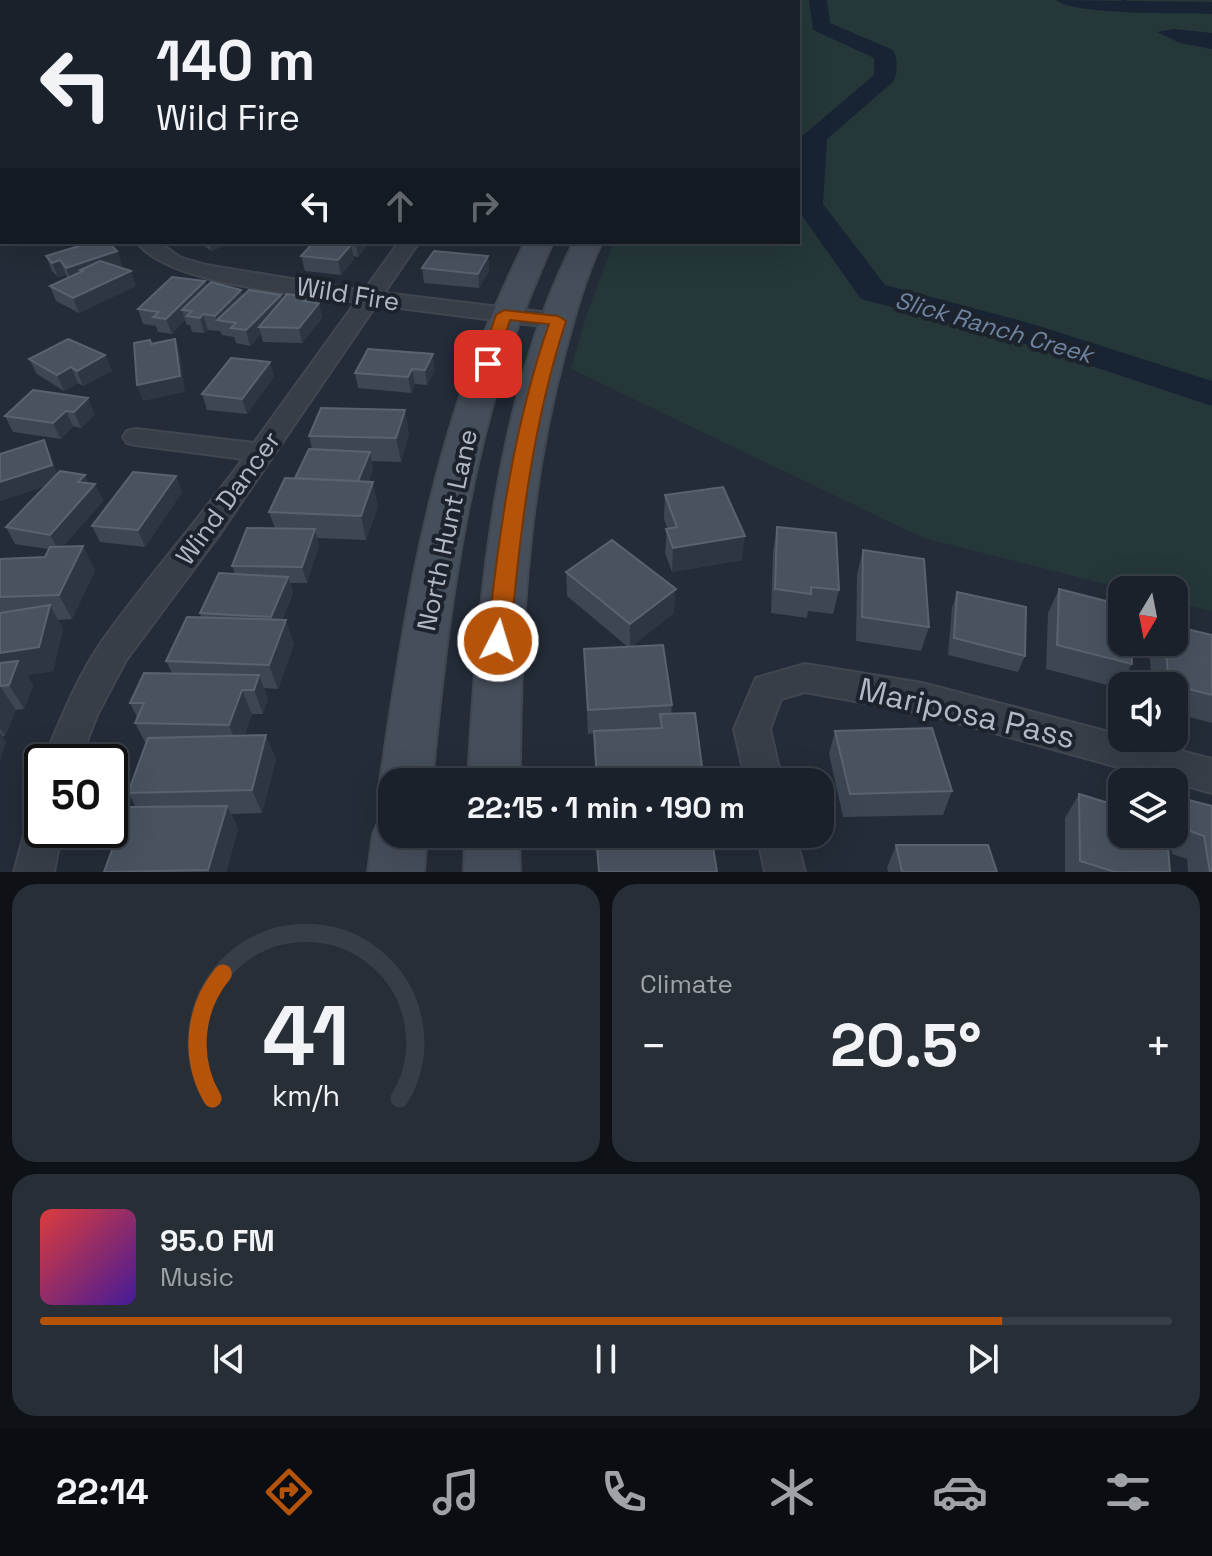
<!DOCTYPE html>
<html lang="en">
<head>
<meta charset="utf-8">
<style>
  :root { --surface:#1a212a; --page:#272e36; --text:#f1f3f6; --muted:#9fa3a8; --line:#383e47; --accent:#b45309 }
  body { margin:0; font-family:"Space Grotesk",sans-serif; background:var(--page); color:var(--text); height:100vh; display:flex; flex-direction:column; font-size:30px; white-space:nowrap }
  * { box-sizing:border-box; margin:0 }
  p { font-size:26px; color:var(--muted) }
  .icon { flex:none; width:44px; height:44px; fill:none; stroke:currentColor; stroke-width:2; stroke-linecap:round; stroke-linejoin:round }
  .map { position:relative; height:872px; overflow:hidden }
  .sheet { display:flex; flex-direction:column; gap:12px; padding:12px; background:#0e1217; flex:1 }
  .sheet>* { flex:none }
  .top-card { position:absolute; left:0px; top:0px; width:800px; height:244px; box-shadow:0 8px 32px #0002,0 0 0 2px var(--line); background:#1a212a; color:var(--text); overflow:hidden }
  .needle { width:52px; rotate:190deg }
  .controls { position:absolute; left:1108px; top:576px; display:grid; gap:16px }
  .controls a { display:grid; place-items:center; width:80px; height:80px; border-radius:16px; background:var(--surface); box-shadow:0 8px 32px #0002,0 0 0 2px var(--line); font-size:40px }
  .speed { position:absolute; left:24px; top:744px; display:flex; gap:16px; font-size:40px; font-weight:700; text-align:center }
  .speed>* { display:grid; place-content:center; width:104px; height:104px; border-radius:50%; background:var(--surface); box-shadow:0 8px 32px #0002,0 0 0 2px var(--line); line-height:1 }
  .speed .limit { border:4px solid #111; border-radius:12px; background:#fff; color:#111 }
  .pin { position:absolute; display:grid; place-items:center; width:68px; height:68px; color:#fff; margin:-34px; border-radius:16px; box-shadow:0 4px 12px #0006 }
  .me { position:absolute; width:88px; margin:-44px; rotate:5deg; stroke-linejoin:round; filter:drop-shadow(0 0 6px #0008) }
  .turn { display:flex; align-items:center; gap:28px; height:168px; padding:0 24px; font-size:36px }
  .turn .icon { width:104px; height:104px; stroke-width:2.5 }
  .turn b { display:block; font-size:56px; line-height:68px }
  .lanes { display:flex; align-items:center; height:76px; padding:0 24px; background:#0003; justify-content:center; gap:40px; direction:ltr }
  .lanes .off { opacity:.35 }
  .big { font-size:60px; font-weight:700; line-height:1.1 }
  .sheet .card { flex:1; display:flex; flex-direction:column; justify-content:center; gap:12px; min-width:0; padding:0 28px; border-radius:24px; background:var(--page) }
  .sheet .dial { align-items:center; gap:0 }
  .dial svg { height:208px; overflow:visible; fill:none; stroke:var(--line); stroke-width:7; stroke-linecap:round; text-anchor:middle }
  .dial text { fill:var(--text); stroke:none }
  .song { display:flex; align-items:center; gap:24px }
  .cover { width:96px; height:96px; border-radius:12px; background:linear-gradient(135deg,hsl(0 70% 55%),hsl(260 70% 35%)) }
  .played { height:8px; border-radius:4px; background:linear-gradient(90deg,var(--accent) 85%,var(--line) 85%) }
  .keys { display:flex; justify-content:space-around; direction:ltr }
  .heat { display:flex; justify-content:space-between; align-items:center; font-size:44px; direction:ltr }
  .sheet .tiles { flex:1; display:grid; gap:12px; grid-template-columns:1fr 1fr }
  .card:last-child { grid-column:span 2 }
  .trip { position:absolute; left:378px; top:768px; width:456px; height:80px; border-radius:24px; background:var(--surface); box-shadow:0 8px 32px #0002,0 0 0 2px var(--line); font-weight:700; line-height:80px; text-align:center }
  .dock { display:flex; height:128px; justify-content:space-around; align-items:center; background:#0a0d11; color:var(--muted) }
  .dock .icon { width:56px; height:56px }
  .dock .active { color:var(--accent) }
  .dock b { font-size:36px; color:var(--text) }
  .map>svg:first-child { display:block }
  .green { fill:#253739 }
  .water { fill:#182434 }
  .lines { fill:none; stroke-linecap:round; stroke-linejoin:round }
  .stream { stroke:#182434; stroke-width:4 }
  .river { fill:#182434; fill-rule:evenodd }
  .minor-casing { stroke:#404751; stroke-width:4 }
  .secondary-casing { stroke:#404751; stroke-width:4 }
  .minor { fill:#373e48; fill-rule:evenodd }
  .secondary { fill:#454e5b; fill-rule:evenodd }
  .wall { fill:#3c4753 }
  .shaded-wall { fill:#2d3743 }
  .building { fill:#495360; stroke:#59636f; stroke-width:2 }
  .route { fill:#b45309; stroke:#753606; stroke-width:2 }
  .labels { text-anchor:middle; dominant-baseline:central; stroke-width:8; stroke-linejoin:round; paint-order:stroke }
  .far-water-label { font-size:24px; font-style:italic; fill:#6e84a0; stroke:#1c232d }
  .street-label { font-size:26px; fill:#b2b9c4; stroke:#1c232d }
  .near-street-label { font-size:32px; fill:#b2b9c4; stroke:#1c232d }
</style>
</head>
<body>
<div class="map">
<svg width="1212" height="872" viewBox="0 0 1212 872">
  <rect width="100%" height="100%" fill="#232c38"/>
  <path class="green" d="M775,0H1212V611L1174,602V590H1128L923,538L571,369L586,316L614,242H798V2H773Z"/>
  <path class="water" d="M1174,29L1212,33V49L1180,43L1157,32Z"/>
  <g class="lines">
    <path class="stream" d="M1121,6L1125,0"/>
    <g class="river">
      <path d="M809,0H827L830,23L893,50C898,58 898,74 893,82L827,139L823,204L885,285L1029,323L1212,381V406L1005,337L861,299L798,210L801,137L874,75V58L813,30Z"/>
      <path d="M1056,0L1212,2V14C1185,13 1070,15 1056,0Z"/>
    </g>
    <g class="minor-casing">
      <g id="minor">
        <path d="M187,0H201L186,2Z"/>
        <path d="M261,0H277L278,2H262Z"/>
        <path d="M469,0H486L487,2H470Z"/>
        <path d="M137,242H158L181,258L206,265L364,291L399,242H419L384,293L558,314L569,321L558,328L376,305L219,535L126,660L97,715L79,762H43C60,721 77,677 103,640C147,578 198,521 243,459L136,445L127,443L123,437L127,431L136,429L254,443L356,302C303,294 168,285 137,242Z"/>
        <path d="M805,664L922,683L1212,759V793L922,713L805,692L781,699L770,729L782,782H746L734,729L756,678Z"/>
        <path d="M42,812V830H62L54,872H14L29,817Z"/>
        <path d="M757,834H795L805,872H765Z"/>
      </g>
    </g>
    <g class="secondary-casing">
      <g id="secondary">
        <path d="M525,242H553C534,285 516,328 502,373C461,506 445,644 432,782H392V800L388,798L380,782C400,644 421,503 469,371C486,327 505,284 525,242Z"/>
        <path d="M574,242H602C585,277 575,315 565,352C527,493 520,637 520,782H468C477,607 494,400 574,242Z"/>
        <path d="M392,812V834H427L424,872H368L373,834L381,816Z"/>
        <path d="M465,834H519L520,872H464Z"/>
      </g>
    </g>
    <use href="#minor" class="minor"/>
    <use href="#secondary" class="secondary"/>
  </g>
  <g class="wall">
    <path d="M0,0H24L25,2H2V11H0Z"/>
    <path d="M303,0H371L377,2H333L332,1L327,2H309Z"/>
    <path d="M404,0H450L451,2H409Z"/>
    <path d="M511,0H580V2H517Z"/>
    <path d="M199,242H229V244L211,251Z"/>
    <path d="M311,242H370L358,257L353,256L354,259L341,275L305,271L301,256L311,245Z"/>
    <path d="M117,251L122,266L118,267L131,271L136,286L79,313L56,301L50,286L68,278L66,275L58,277L52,271L46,256Z"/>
    <path d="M488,256L489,271L479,288L424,283L422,268Z"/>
    <path d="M205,281L207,286L241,290L243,296L281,295L283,300L319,303L322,318L302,343L263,342L261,334L250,346L236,343L234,337L222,335L220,331L208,330L204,333L192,332L190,325H187L185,320L172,334L158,332L156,326L143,324L138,309Z"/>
    <path d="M368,349L435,370L427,385L415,384L411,393L358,388L355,373Z"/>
    <path d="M105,355L112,371L83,386L78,383L64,391L37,374L29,359Z"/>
    <path d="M270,362L274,377L247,414L207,410L202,394Z"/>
    <path d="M33,390L95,414L81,428L73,426L61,439L13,432L5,416Z"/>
    <path d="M409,434L401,462L371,461L373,468L368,482L378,506L366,540L317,538L319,545L307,583H290L293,593L282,620L294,644L278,689L264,688L268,699L263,714H252L244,736L276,759L262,813L231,814L238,829L226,872H104L136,807L128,793L146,744L135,723L137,717L130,703L172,673L166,661L201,617L200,613L235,574L232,566L275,528L269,512L295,478L312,449L309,436Z"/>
    <path d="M44,440L51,456L57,474L85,475L88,483L95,484L103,501L63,546L95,570L72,619L58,620L63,629L53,671L27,675L33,686L24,709L16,710L5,736H2L6,742L0,760V559L45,557L48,549L15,544L6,527L45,486L0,501V454Z"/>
    <path d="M176,476L182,492L145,547L100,542L92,526Z"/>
    <path d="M665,495L742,560L672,572L665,553L667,528L664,519Z"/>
    <path d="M777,527L839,590L833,614L808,611L807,618L771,613L773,551Z"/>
    <path d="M863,550L929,627L921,651L856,641L857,574Z"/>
    <path d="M566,572L674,613L632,646L672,705L671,714L704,782H596L595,733L588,734L584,649L628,647L567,596Z"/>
    <path d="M1059,589L1132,664L1119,688L1046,669L1048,613Z"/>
    <path d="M957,592L1025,656L1018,672L948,655L952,608Z"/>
    <path d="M1212,635V723L1174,713V686H1152L1149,648L1152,642H1174Z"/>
    <path d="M835,731L952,791L943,815L843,817L829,754Z"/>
    <path d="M1122,784V834L1170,872H1065V818L1079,794L1110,803Z"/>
    <path d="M1185,799L1212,806V872H1188L1187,859L1172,854L1170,834H1174V815Z"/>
    <path d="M896,845L997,872H888L887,868Z"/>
  </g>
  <g class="shaded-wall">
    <path d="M316,0H335L327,2H316Z"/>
    <path d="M423,0H450L451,2H426Z"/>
    <path d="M1,27L2,42L0,45V29Z"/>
    <path d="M0,136H2V149L0,150Z"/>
    <rect x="0" y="177" width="2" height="14"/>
    <path d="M0,196L2,200V215L0,219Z"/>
    <path d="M209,242H229V244L211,251Z"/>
    <path d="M356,242H370L358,257L356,243Z"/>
    <path d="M351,245L354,259L341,275L338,260Z"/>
    <path d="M117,251L122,266L86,278L83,271L80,270L84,278L72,282L66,268Z"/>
    <path d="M488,256L489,271L479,288L478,274Z"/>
    <path d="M60,260L66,275L58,277L52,263Z"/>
    <path d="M131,271L136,286L79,313L73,298Z"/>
    <path d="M205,281L210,296L192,311L182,310L185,320L172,334L166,319Z"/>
    <path d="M241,290L245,305L217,320L220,331L215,316Z"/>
    <path d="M281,295L285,310L259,327L261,334L250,346L246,330Z"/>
    <path d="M319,303L322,318L302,343L299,328Z"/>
    <path d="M203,314L208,330L204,333L200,318Z"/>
    <path d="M175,339L180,355L185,392L143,401L137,385Z"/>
    <path d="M433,354L435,370L427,385L425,370Z"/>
    <path d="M105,355L112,371L83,386L77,371Z"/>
    <path d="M270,362L274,377L247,414L242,399Z"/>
    <path d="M71,367L78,383L64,391L57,375Z"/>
    <path d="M412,369L415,384L411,393L408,377Z"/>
    <path d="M88,398L95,414L81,428L74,412Z"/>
    <path d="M405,410L409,434L401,462L396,438Z"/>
    <path d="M66,411L73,426L61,439L53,423Z"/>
    <path d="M44,440L51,456L59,481L0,501V482Z"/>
    <path d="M370,452L373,468L361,499L357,483Z"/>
    <path d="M85,475L91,489L95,484L103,501L59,551L50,535L78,482Z"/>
    <path d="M176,476L182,492L145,547L138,530Z"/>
    <path d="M373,482L378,506L366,540L361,516Z"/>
    <path d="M315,529L319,545L307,583L302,567Z"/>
    <path d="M745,536L742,560L672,572L673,548Z"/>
    <path d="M83,546L95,570L72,619L59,595Z"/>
    <path d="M288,577L293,593L276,634L271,617Z"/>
    <path d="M676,589L674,613L630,648V624Z"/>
    <path d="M50,605L63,629L53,671L27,675L33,686L24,709L9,685L0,680V653Z"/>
    <path d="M286,620L294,644L278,689L269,665Z"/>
    <path d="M259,675L268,699L263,714L254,690Z"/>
    <path d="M0,686L16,710L5,736L0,728Z"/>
    <path d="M242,690L252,714L239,749L229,725Z"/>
    <path d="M0,733L6,742L0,760Z"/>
    <path d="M266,735L276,759L262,813L252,790Z"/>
    <path d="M227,806L238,829L226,872H209L208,870Z"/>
  </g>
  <g class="building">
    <path d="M73,0H95L94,2H72Z"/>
    <path d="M130,0H160L159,2H128Z"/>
    <rect x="211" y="0" width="34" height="2"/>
    <path d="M332,0H371L377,2H337Z"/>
    <path d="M541,0H572L566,2H549Z"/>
    <rect x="0" y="126" width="2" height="10"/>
    <rect x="0" y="165" width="2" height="12"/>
    <path d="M92,242H108L117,251L66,268L60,260L52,263L46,256Z"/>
    <path d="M314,242H322L351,245L338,260L301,256Z"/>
    <path d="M434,251L488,256L478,274L422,268Z"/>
    <path d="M100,261L131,271L73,298L50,286L83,271L80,270Z"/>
    <path d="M172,277L205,281L166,319L153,317L159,312L138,309Z"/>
    <path d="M211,282L241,290L215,316L203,314L200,318L187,316L192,311L182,310Z"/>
    <path d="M249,290L281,295L246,330L231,328L236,323L217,320Z"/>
    <path d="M287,294L308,297L304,301L319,303L299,328L259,327Z"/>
    <path d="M68,339L105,355L77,371L71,367L57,375L29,359Z"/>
    <path d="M175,339L180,376L137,385L134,343L150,340L151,344Z"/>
    <path d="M368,349L433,354L425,370L412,369L408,377L355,373Z"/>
    <path d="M231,358L270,362L242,399L202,394Z"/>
    <path d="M33,390L88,398L74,412L66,411L53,423L5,416Z"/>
    <path d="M321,408L405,410L396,438L309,436Z"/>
    <path d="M44,440L52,465L0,482V454Z"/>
    <path d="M309,449L370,452L358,481L295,478Z"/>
    <path d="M60,471L85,475L78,482L95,484L50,535L6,527Z"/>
    <path d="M133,472L176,476L138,530L92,526Z"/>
    <path d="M285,478L373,482L361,516L269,512Z"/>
    <path d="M723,487L745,536L673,548L666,529L677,527L665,495Z"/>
    <path d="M777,527L836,533L839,590L811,587V594L775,589Z"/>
    <path d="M247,528L315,529L302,567L232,566Z"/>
    <path d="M612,540L676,589L630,624L566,572Z"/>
    <path d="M83,546L59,595L0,597V559L45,557L50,547Z"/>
    <path d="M863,550L924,559L929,627L862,617Z"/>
    <path d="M219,573L288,577L271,617L200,613Z"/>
    <path d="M1059,589L1122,605V642H1131L1132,664L1057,645Z"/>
    <path d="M957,592L1026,607L1025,656L954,638Z"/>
    <path d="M50,605L39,647L0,653V613Z"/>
    <path d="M187,617L286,620L269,665L166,661Z"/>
    <path d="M1174,626L1212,635V695L1169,684L1165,642H1174Z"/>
    <path d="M663,645L672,705L588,710L584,649Z"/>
    <path d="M18,661L9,685L0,686V663Z"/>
    <path d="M144,673L259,675L254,690H242L229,725L135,723L144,703H130Z"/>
    <path d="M695,713L704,782H597L594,731L662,728L660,714Z"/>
    <path d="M932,728L952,791L850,794L835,731Z"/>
    <path d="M266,735L252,790L128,793L148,738Z"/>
    <path d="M1079,794L1122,807V834H1167L1170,872H1115L1080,861Z"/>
    <path d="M1185,799L1212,806V872H1210L1204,836L1190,831Z"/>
    <path d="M227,806L208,870L104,872L128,807Z"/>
    <path d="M596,834H711L717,872H599Z"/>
    <path d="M896,845H988L997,872H902Z"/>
  </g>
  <path class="route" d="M504,310L558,316L566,321C532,425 520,532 510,641L506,648L498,651L490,648L487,641C499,534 513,427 549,324L510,320L496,364L488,369L482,368L479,364L496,315Z"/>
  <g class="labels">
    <g class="far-water-label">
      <text transform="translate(994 327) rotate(16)">Slick Ranch Creek</text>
    </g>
    <g class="street-label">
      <text transform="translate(348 294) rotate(9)">Wild Fire</text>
      <text transform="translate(228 498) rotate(-54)">Wind Dancer</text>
      <text transform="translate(447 530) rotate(-78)">North Hunt Lane</text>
    </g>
    <g class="near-street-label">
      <text transform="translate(967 713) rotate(13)">Mariposa Pass</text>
    </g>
  </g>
</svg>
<div class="controls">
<a><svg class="needle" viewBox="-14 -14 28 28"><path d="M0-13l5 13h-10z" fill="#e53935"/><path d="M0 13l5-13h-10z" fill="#9fa3a8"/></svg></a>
<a><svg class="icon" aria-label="sound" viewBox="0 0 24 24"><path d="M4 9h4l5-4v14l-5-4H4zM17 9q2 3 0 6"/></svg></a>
<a><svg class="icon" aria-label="layers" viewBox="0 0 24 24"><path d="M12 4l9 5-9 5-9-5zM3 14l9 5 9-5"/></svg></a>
</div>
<div class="speed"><div class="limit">50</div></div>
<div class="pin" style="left:488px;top:364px;background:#d93025"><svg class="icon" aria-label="arrive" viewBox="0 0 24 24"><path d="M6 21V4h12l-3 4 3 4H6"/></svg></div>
<svg class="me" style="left:498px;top:641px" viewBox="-20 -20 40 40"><circle r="17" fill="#b45309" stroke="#fff" stroke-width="3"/><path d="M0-11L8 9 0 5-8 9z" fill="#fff"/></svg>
<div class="trip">22:15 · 1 min · 190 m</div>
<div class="top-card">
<div class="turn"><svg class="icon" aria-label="left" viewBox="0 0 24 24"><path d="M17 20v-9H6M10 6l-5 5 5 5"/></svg><div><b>140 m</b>Wild Fire</div></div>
<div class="lanes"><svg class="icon" aria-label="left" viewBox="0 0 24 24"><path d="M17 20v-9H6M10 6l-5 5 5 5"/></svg><svg class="icon off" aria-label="ahead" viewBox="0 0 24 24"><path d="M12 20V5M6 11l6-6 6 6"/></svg><svg class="icon off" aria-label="right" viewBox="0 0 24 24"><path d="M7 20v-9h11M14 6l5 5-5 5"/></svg></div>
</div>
</div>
<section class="sheet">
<div class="tiles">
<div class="card dial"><svg viewBox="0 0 100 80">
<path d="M14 69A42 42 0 1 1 86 69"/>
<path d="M14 69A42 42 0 0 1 18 21" stroke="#b45309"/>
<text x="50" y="56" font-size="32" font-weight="700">41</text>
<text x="50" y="72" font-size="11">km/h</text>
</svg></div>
<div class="card"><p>Climate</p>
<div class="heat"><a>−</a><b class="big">20.5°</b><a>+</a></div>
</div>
<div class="card">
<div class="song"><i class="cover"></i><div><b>95.0 FM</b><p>Music</p></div></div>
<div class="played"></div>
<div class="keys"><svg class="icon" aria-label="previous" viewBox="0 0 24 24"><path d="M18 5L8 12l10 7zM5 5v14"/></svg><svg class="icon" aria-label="pause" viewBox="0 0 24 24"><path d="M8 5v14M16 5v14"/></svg><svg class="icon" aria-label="next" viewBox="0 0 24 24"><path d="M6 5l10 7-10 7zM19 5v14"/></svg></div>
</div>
</div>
</section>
<nav class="dock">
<b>22:14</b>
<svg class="icon active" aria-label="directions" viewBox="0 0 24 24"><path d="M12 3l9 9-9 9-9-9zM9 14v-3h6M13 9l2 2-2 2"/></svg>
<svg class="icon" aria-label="music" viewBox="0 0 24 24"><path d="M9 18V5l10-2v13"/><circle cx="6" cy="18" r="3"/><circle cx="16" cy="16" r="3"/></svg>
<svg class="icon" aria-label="phone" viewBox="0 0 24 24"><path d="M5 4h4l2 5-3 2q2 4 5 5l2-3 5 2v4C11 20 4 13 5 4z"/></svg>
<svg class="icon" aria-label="climate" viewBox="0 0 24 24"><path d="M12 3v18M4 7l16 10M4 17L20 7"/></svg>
<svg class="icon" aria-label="car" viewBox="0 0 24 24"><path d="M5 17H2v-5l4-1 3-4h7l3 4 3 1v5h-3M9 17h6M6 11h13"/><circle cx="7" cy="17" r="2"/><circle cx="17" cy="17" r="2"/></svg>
<svg class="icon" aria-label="filters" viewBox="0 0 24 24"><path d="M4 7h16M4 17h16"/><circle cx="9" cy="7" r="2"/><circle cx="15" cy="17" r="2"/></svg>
</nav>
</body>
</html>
